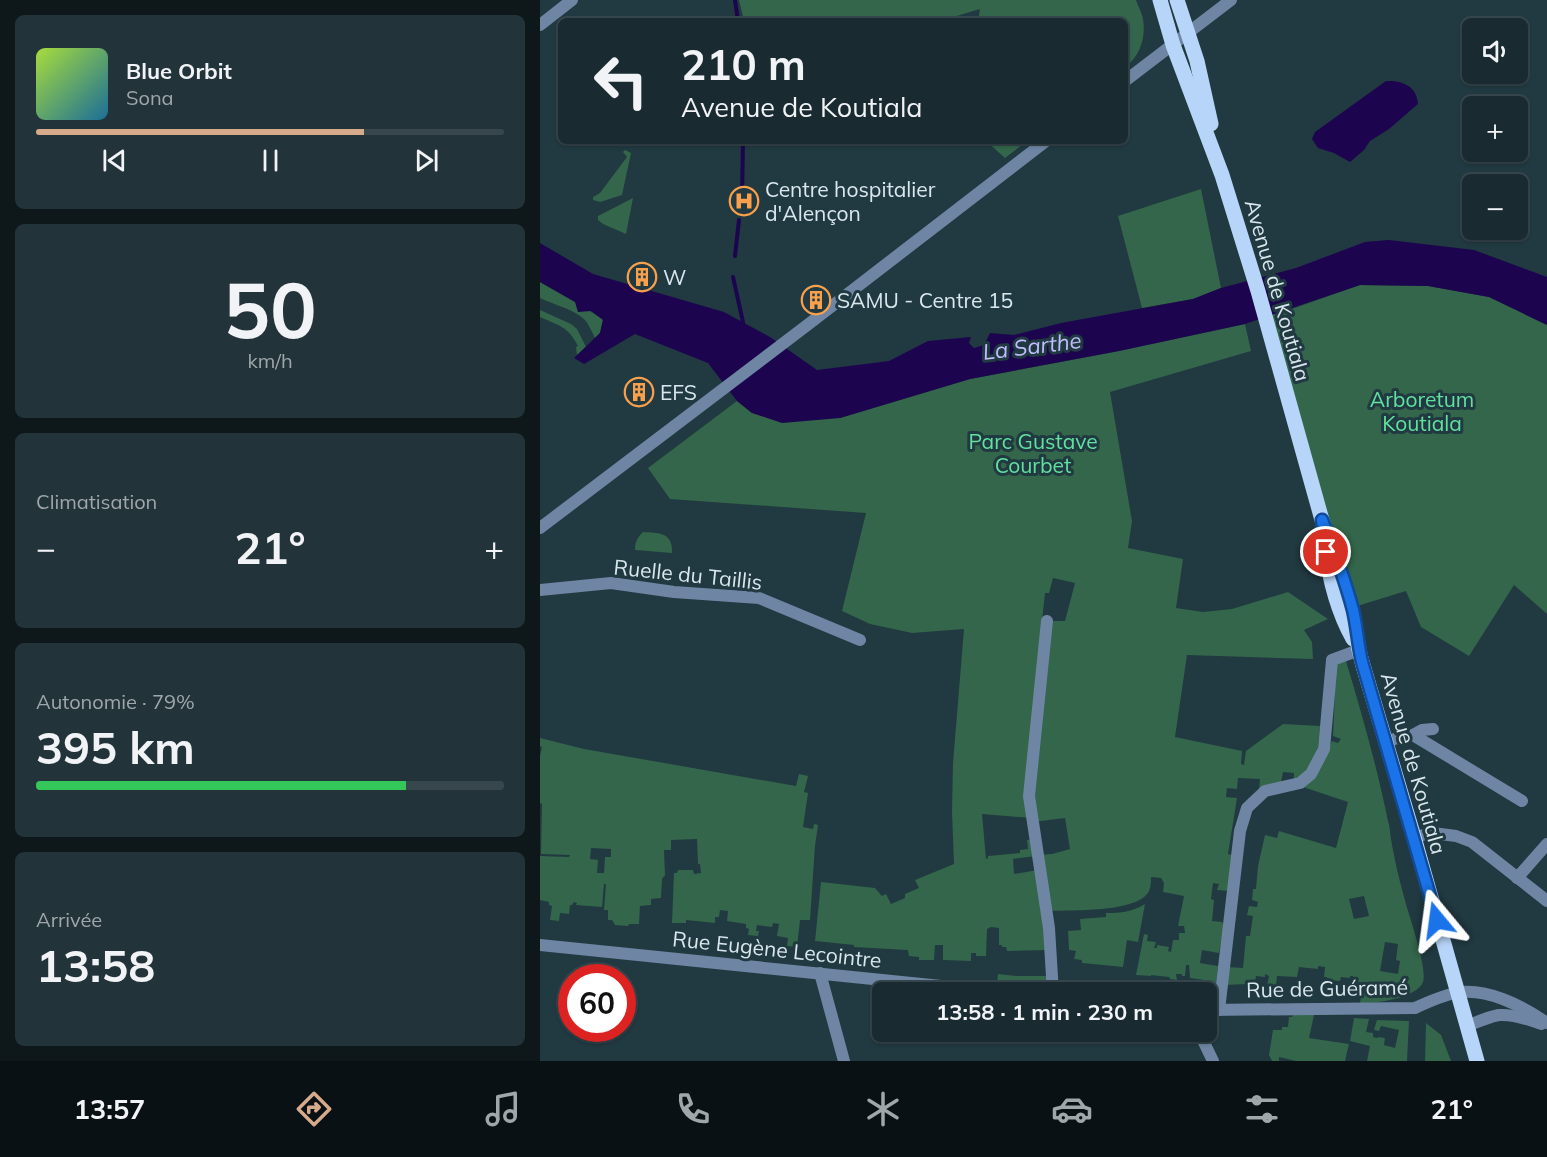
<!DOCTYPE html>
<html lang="fr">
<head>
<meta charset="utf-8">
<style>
  :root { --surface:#192b31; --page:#223339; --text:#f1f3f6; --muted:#9fa7ab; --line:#37474d; --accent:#d6ab8b }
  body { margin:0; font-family:Mulish,sans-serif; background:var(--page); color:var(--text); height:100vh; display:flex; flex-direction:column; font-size:22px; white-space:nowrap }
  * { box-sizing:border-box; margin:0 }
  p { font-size:20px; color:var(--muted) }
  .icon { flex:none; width:33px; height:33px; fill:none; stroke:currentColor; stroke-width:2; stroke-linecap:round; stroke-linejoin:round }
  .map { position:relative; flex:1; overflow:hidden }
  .panel { display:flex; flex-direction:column; gap:15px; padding:15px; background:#0e181b; width:540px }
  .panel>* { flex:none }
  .top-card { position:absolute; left:18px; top:18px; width:570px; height:126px; border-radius:9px; box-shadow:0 2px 4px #0004,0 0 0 2px var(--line); background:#192b31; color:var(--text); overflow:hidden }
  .tools { position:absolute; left:922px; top:18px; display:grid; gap:12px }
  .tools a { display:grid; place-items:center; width:66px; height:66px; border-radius:9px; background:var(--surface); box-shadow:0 2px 4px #0004,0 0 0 2px var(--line); font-size:30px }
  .speed { position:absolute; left:18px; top:964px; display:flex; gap:12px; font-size:30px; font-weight:700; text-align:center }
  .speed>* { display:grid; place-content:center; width:78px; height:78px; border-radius:50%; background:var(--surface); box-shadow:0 2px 4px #0004,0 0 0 2px var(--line); line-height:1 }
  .speed .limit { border:9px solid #d22; background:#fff; color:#111 }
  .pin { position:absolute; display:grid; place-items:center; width:51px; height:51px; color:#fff; margin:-26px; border:3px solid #fff; border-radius:50%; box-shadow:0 2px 6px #0007 }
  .me { position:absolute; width:66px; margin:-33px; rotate:344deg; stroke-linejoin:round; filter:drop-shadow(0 0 4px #0008) }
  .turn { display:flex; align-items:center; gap:21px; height:126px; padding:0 24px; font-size:27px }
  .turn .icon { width:78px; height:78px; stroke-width:2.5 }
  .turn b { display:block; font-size:42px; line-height:51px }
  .big { font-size:45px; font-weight:700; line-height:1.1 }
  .panel .card { flex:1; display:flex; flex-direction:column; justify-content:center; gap:9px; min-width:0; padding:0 21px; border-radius:9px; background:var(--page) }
  .panel .dial { align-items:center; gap:0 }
  .dial b { font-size:78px; line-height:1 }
  .song { display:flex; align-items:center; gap:18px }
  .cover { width:72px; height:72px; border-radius:9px; background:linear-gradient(135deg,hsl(80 70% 55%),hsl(200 70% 35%)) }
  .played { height:6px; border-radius:3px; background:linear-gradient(90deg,var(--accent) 70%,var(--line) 70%) }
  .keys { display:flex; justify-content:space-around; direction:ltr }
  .heat { display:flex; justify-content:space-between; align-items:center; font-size:33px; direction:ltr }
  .charge { height:9px; border-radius:4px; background:linear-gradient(90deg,#34c759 79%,var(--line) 0) }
  .trip { position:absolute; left:332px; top:982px; width:345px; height:60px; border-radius:9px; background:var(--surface); box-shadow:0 2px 4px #0004,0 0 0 2px var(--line); font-weight:700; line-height:60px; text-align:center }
  .tab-bar { display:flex; height:96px; justify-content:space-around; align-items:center; background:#0a1114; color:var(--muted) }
  .tab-bar .icon { width:42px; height:42px }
  .tab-bar .active { color:var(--accent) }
  .tab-bar b { font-size:27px; color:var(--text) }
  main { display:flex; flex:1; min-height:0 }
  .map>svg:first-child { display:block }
  .green { fill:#33664a; fill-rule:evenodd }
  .water { fill:#1c054e }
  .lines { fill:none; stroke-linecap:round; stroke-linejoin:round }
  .stream { stroke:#1c054e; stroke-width:4 }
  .minor { stroke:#6e86a3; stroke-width:12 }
  .major { stroke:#b7d5f9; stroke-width:15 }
  .route-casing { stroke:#114b97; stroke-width:15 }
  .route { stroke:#1a73e8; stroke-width:10 }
  .labels { text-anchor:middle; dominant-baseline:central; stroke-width:6; stroke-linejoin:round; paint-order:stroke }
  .poi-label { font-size:21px; fill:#d9e8ed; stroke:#213941; text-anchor:start }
  .street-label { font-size:21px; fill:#d9e8ed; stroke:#213941 }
  .park-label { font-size:21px; fill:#61e09e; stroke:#213941 }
  .water-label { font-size:22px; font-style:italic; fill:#c0bdfd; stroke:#213941 }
</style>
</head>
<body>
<main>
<section class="panel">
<div class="card">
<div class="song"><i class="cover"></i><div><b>Blue Orbit</b><p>Sona</p></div></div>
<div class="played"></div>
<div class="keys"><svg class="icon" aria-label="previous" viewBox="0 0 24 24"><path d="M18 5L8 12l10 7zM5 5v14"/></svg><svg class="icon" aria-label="pause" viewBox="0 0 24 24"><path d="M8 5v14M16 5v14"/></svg><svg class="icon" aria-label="next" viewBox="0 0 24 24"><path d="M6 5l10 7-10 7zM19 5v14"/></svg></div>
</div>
<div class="card dial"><b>50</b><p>km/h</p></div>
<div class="card"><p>Climatisation</p>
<div class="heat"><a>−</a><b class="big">21°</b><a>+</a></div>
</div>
<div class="card"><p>Autonomie · 79%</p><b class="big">395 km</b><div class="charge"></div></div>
<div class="card"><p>Arrivée</p><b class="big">13:58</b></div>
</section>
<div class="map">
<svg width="1007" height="1061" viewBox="0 0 1007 1061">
  <rect width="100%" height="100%" fill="#213941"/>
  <g class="green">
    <path d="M199,0H596C598,6 602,13 603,19C606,38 600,56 585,67V21H438L440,9L400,21H204Z"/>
    <path d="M446,141H487L465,158Z"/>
    <path d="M85,150L91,153L82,195L60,202L53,200V197L60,193L87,157L83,152Z"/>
    <path d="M661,189L681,288L653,299L602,308L578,216Z"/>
    <path d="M93,198L86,234L63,224L58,220V216Z"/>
    <path d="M0,282L35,302L63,319L60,333L55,338C52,332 49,325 45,320C34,309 14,305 0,298Z"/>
    <path d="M820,285L888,286L949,297L1007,325V614L974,585L929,656L881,627L866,591L814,607L725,316L746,311Z"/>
    <path d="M0,310L31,324L37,329L46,347L37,355L36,347L38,346C28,326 19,326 0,317Z"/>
    <path d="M705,324L711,351L570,392L592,521L588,548L643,559L636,608L663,612L692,609L748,592L788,619L764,630L772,642L773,659L647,655L635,737L702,751L701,764L704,765L706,751L743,724L780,726L778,747L767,772L754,779V773L743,772L741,783L719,790L720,779L698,778L697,789L687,788L686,797L697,798L688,854L693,855L689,891L677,890L679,884L673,883L671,899L674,900L672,921L682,922L684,926L679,953L662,950L660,963L678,966L676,985H671V981L650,978L649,965H646L645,976H642V974H636L637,980L630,979L629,977L611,975V976L596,975L604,934L608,935L607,941L616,942L614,948H617V945L629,947L628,951L631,952L633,940H639V933H645L644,926H638L644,896L623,892L624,883L621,878L611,877C611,881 611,887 609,891C599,913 528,910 506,911L498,855L512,854L530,849L525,818L493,822L492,818L442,814L446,859L448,858V856L480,853V850L488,849L487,840L495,839L496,856L473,859L474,874L498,870L508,950L467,951L466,947H462V945H459V928L451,927L447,929L446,956H436V953H431V961L403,960V945H395L394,960H379V957L369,956L368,950L314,947V945L275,941L281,882L335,888L342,896L346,894L351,904L365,898V894L379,888L375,880L414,864L412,811L413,763L424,629L372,633L330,624L302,611L326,513L130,499L108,468L197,401L212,413L300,418L430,379L579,351ZM513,578L535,583L525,621H502L505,593H509Z"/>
    <path d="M103,532C119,533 133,532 132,553L95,550C95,542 97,538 103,532Z"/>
    <path d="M806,661C822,714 837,767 848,821C850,827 850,833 851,839C854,857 858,875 863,893C867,911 888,967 883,982C877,998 835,1004 820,1003L822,988H816V981L813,980V976H810V978L801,977L800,981L787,980V977H784L785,967L778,966V969L759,967L757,977L737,976L736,986H727L729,976L725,974V977L716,976L715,982H708V984L685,985L688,967L703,968L706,936H710L713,916L707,915L709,906L717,907L718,902L712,900L713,889H716L718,866L725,835L737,838L739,831L796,848L808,802L763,787L782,763L792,741L798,743L801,739L793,736L796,668L797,664ZM824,896L829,916L814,919L809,899ZM845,942L858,944L856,960L860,961L858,974L840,971Z"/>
    <path d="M0,738L44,749L256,786L259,774L268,776L264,792L268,793L263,827L273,829L274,824L278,825L275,846L270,920H260L257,947L247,946L248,938L237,936L239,924L233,923L232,927L217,925L216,931H219L218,936L208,935L209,929L206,928V924L187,921L188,911L180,910L179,917H175V923L146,920V923H132L134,873H137L138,870H153L154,874L161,873L160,864H158L157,839L131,840V850H124L125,875L122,879L121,898L111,899V905L100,906L99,924H89L88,926L75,925L72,920H68V910H64L66,884H64L62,907L36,905L37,903L34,902L32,905H30L29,914L20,913L19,921L10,920L12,906L9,905V902L0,900V856L29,857L30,855L1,854L2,804L0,803V756L2,747L0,746ZM51,848L71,849V857H65L64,873H57L58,860L50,859Z"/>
    <path d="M605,904L598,942L587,940L583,967L542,963V960L534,959L536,951L529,950L528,931L541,930L540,919L566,917V913C581,913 592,912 605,904Z"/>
    <path d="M458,974L476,976H508C508,982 508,985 502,987L457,983Z"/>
    <path d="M753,1015H774L769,1038L809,1044L805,1061H756L739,1057V1061H732L729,1055L733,1030H742V1027H748L749,1017H752Z"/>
    <path d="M814,1018L829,1019L826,1032L833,1033V1037L837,1038L838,1037L845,1038L844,1045L855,1048L859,1030L841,1026L839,1031L834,1030L837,1020L869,1021L867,1061H827L830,1046L810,1041Z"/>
    <path d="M886,1023L901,1035L911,1061H885Z"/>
  </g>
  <g class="water">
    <path d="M846,81C862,80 877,86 878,104L849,129L830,141L824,150L810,162L794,153L778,148L772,139L775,132Z"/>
    <path d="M849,240L934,250L1007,277V325L949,297L888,286L820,285L705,324L579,351L430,379L300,418L242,423L212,413L197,401L168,363L95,334L44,364L34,358L60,333L63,320L51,311L38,312L35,302L0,282V243L53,274L184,312L230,337L277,370L349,361L388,341L431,337L429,343L434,348L444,345L450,333L474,335L521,323L653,299L681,288L756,268L825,242Z"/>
  </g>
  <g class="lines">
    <g class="stream">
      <path d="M195,0L198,21"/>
      <path d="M202,198L203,141"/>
      <path d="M195,256L199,220"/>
      <path d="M193,277L203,322L202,326"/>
    </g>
    <g class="minor">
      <path d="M0,25L32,0"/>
      <path d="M585,81L691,0"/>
      <path d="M0,528L270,323L506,141"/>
      <path d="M0,590L71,583L134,592L219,598L320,640"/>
      <path d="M507,621L489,796L509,928L513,993"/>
      <path d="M873,735L882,730L893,729"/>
      <path d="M845,741L873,735L982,801"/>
      <path d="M874,837L893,833L916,836L932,842L1007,901"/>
      <path d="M977,878L1007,844"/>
      <path d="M0,945L470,993"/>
      <path d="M280,973L304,1061"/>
      <path d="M666,1010L875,1008C888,1002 901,996 915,993C946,987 983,1006 1007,1023"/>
      <path d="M679,1010L700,831L707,808L725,791L760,783L771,774L784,749L792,660L819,650"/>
      <path d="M927,1026C937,1022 948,1017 959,1015C973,1014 988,1019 1001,1024"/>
      <path d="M659,1032L673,1061"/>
    </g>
    <g class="major">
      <path d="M620,0L633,45L682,175L718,291L782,520L808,595L813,613L819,650L822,662L874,837L937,1061"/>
      <path d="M637,0L657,61L671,124"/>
      <path d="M785,545C789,578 797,610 813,639"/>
    </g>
  </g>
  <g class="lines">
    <g class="route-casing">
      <path id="route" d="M786,552L782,520C794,550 805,580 813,610C817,627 818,645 822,662L897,920"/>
    </g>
    <use href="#route" class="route"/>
  </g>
  <defs>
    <g id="hospital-ring" transform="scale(1.5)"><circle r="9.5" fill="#213941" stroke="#f8a04b" stroke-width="1.5"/><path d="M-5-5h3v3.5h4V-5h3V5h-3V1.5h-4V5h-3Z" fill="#f8a04b"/></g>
    <g id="building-ring" transform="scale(1.5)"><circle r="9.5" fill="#213941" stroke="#f8a04b" stroke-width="1.5"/><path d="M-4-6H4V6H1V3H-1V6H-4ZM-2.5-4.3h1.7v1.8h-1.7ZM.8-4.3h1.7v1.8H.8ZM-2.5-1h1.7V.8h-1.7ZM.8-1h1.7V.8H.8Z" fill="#f8a04b"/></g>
  </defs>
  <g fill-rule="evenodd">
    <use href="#hospital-ring" x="204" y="201"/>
    <use href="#building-ring" x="102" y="277"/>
    <use href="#building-ring" x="276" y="300"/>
    <use href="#building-ring" x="99" y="392"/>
  </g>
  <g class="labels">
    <g class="poi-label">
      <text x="225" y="189">Centre hospitalier<tspan x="225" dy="24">d'Alençon</tspan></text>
      <text x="123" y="277">W</text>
      <text x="297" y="300">SAMU - Centre 15</text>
      <text x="120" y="392">EFS</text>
    </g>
    <g class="street-label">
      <text transform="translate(738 290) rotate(74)">Avenue de Koutiala</text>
      <text transform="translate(148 574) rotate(6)">Ruelle du Taillis</text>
      <text transform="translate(874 763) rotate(74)">Avenue de Koutiala</text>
      <text transform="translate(237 949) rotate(6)">Rue Eugène Lecointre</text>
      <text transform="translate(787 988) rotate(-1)">Rue de Guéramé</text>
    </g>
    <g class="park-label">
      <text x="882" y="399">Arboretum<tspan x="882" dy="24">Koutiala</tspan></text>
      <text x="493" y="441">Parc Gustave<tspan x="493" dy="24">Courbet</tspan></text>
    </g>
    <g class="water-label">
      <text transform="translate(492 346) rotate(-7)">La Sarthe</text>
    </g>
  </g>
</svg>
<div class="tools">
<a><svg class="icon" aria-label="sound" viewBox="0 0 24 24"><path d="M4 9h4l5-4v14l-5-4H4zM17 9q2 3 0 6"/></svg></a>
<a>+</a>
<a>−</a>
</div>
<div class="speed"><div class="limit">60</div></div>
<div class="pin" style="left:786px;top:552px;background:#d93025"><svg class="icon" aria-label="arrive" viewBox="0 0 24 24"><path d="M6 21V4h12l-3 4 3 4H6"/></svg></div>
<svg class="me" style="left:897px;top:920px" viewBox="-20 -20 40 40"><path d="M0-17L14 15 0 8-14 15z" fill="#1a73e8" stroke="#fff" stroke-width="4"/></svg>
<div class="trip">13:58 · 1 min · 230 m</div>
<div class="top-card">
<div class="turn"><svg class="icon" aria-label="left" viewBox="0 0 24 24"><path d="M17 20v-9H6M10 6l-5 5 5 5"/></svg><div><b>210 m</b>Avenue de Koutiala</div></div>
</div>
</div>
</main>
<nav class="tab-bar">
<b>13:57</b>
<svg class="icon active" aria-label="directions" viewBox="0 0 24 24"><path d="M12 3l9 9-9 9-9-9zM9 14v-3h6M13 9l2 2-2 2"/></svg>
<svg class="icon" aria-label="music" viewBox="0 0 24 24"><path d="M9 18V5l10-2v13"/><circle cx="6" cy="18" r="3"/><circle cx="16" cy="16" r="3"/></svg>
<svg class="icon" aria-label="phone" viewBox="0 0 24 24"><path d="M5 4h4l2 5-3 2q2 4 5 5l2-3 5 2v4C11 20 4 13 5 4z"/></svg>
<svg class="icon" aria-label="climate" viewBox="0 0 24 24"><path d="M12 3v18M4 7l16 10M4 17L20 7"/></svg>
<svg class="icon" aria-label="car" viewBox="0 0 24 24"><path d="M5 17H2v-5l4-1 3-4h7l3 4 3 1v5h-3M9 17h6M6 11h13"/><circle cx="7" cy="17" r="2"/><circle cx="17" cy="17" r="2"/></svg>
<svg class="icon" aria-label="filters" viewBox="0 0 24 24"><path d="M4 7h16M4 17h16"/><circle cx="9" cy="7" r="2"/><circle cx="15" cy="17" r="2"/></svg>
<b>21°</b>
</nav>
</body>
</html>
